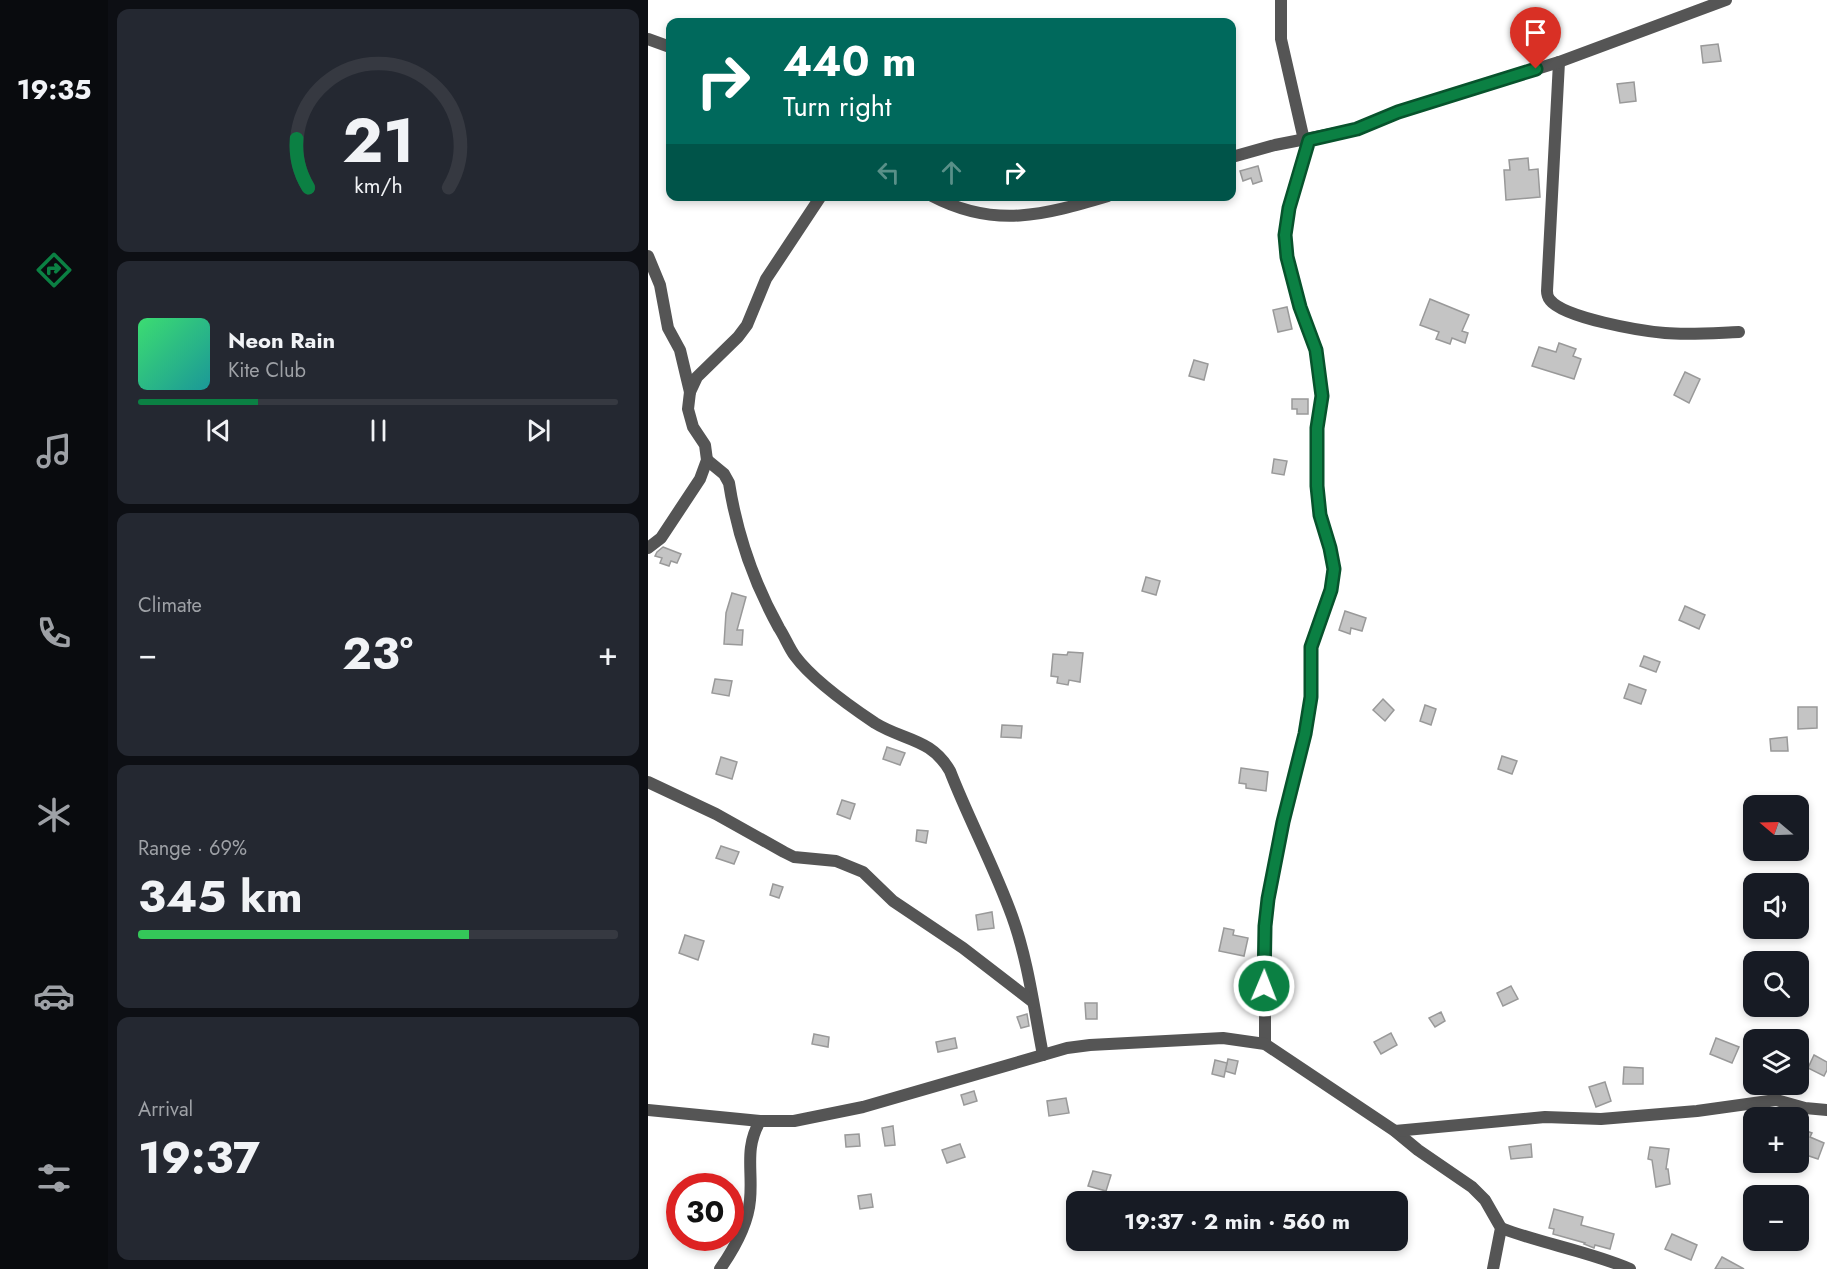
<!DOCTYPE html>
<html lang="en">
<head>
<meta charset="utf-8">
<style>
  :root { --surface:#171b24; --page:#242831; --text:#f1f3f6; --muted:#9ea1a6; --line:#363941; --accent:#0b8043 }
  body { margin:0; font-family:Jost,sans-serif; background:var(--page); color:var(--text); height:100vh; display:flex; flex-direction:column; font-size:22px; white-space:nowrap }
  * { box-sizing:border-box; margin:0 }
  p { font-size:20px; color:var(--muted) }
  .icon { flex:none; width:33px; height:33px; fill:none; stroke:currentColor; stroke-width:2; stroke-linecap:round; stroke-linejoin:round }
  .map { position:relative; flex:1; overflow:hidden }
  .details { display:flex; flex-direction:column; gap:9px; padding:9px; background:#0d0f14; width:540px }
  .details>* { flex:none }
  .top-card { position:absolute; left:18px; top:18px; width:570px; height:183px; border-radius:12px; box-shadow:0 3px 9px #0003; background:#00695c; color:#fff; overflow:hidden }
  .needle { width:39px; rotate:289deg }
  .fabs { position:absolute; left:1095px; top:795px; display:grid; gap:12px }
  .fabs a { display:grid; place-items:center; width:66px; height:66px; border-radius:12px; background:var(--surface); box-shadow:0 3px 9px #0003; font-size:30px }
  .speed { position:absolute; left:18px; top:1173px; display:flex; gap:12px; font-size:30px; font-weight:700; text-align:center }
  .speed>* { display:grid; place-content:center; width:78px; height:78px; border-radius:50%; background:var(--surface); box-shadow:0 3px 9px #0003; line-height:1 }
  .speed .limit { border:9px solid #d22; background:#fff; color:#111 }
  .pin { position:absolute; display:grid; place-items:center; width:51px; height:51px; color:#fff; margin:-62px -26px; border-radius:50% 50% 50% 0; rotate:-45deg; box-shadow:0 0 6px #0007 }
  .pin .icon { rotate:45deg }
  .me { position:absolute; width:66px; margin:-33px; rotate:1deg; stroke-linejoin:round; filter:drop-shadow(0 0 4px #0008) }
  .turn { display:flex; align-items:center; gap:21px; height:126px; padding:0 18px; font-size:27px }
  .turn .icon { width:78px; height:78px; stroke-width:2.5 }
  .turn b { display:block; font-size:42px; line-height:51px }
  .lanes { display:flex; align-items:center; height:57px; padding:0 18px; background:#0003; justify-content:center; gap:30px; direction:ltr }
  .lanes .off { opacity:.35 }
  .big { font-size:45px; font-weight:700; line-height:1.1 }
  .details .widget { flex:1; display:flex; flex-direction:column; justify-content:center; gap:9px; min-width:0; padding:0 21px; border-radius:12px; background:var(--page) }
  .details .dial { align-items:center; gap:0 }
  .dial svg { height:156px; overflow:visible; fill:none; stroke:var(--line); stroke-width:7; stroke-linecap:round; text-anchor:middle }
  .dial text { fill:var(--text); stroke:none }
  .song { display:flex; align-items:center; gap:18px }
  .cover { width:72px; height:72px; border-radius:9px; background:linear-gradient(135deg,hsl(140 70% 55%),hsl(180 70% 35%)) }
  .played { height:6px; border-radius:3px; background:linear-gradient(90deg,var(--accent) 25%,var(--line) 25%) }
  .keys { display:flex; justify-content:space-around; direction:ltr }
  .heat { display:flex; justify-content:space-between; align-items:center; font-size:33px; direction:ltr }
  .charge { height:9px; border-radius:4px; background:linear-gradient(90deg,#34c759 69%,var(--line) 0) }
  .trip { position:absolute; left:418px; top:1191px; width:342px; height:60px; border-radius:12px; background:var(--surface); box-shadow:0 3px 9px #0003; font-weight:700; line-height:60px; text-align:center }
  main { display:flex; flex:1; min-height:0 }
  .tabs { display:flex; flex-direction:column; width:108px; justify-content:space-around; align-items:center; background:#090b0e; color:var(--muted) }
  .tabs .icon { width:42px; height:42px }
  .tabs .active { color:var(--accent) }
  .tabs b { font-size:27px; color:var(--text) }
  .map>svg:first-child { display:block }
  .building { fill:#c4c4c4; stroke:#999; stroke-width:1.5 }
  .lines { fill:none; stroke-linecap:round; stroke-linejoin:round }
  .minor { stroke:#555; stroke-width:12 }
  .route-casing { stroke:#07532c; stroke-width:15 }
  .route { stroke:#0b8043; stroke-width:10 }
</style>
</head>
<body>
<main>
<nav class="tabs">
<b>19:35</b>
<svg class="icon active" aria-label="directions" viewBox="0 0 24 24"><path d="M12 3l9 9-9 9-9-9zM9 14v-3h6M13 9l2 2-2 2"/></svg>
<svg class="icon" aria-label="music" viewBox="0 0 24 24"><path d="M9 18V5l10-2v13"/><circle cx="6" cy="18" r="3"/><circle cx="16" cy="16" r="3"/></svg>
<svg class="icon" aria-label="phone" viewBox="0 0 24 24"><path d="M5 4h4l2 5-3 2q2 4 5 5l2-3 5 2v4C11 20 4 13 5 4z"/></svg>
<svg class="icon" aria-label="climate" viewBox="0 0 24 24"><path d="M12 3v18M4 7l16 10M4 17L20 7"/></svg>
<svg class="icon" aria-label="car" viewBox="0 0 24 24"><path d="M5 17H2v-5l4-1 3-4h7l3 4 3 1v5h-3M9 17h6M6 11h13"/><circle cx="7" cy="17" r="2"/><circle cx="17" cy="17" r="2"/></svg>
<svg class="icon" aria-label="filters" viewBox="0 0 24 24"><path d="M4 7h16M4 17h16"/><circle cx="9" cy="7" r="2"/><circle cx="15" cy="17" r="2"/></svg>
</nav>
<section class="details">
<div class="widget dial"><svg viewBox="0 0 100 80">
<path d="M14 69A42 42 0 1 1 86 69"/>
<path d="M14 69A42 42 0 0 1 8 44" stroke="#0b8043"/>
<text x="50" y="56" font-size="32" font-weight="700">21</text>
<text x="50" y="72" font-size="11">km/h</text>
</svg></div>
<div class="widget">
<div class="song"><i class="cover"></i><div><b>Neon Rain</b><p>Kite Club</p></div></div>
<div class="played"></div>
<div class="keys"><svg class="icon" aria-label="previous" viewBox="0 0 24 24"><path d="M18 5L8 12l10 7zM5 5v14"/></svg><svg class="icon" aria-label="pause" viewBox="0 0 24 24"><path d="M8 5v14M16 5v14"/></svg><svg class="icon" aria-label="next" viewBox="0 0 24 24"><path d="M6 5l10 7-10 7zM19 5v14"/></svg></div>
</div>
<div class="widget"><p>Climate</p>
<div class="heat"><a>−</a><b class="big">23°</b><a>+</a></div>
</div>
<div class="widget"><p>Range · 69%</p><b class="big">345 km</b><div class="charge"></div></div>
<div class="widget"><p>Arrival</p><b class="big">19:37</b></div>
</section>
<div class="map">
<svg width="1179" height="1269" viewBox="0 0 1179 1269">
  <rect width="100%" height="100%" fill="#fff"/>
  <g class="building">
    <path d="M1070,44L1073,61L1055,63L1053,46Z"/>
    <path d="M986,82L988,101L972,103L969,84Z"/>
    <path d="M880,158L881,170L890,169L892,197L858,200L856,170H862L861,160Z"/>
    <path d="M610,166L614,181L605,184L603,178L595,181L592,171Z"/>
    <path d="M782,299L821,315L814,331L820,333L817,343L804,338L802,344L788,339L791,332L772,325Z"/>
    <path d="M639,307L644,329L630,332L625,310Z"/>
    <path d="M911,343L928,349L925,356L933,359L926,379L884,366L891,347L908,352Z"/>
    <path d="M546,360L560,364L556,380L541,376Z"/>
    <path d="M1037,372L1052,379L1041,403L1026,395Z"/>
    <path d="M644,399H660V414H649V409H644Z"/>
    <path d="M626,459L639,461L636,475L624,473Z"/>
    <path d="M15,547L33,554L29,563L23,561L21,566L12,563L14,558L7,556L9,552Z"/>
    <path d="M498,577L512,581L508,595L494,591Z"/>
    <path d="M84,593L98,597L89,630H95L94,645L76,644L78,613Z"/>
    <path d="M1037,606L1057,615L1051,629L1031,620Z"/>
    <path d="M697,611L718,618L714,631L703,628L702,634L691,630Z"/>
    <path d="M420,652L435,653L432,682L421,680L420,685L409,683L410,677L403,676L405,654L419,655Z"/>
    <path d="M996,656L1012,662L1008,672L992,666Z"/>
    <path d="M67,679L84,681L81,696L64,693Z"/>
    <path d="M981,684L998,690L993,704L976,698Z"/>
    <path d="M735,699L746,710L737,721L725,710Z"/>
    <path d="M777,705L788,709L783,725L772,721Z"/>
    <path d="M1150,707H1169V728L1150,729Z"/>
    <path d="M354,725L374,726L373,738L353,737Z"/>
    <path d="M1139,737L1140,751H1123L1122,739Z"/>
    <path d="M239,747L257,753L252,765L235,759Z"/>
    <path d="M854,756L869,761L864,774L850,769Z"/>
    <path d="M73,757L89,762L84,779L68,774Z"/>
    <path d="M593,768L620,772L618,791L598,788V784L591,783Z"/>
    <path d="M194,800L207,804L202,819L189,814Z"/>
    <path d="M269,830L280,831L278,843L268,841Z"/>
    <path d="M73,846L91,852L86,864L68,858Z"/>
    <path d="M125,884L135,887L131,898L122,895Z"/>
    <path d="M344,912L346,928L330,930L328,915Z"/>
    <path d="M576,928L586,930L585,935L600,938L596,956L571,951Z"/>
    <path d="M37,935L56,941L50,960L31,953Z"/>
    <path d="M863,986L870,999L855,1006L849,993Z"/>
    <path d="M437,1003H449V1019H438Z"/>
    <path d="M793,1012L797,1021L787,1027L781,1018Z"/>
    <path d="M379,1014L381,1026L373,1028L369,1017Z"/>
    <path d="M743,1033L749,1045L733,1054L726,1042Z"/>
    <path d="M166,1034L181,1037L180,1047L164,1044Z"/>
    <path d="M307,1038L309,1048L290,1052L288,1042Z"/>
    <path d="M1068,1038L1091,1047L1084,1063L1062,1054Z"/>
    <path d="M1166,1055L1179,1062V1070L1176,1076L1160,1068Z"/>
    <path d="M580,1059L590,1061L587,1074L577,1071Z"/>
    <path d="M567,1060L579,1063L576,1077L564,1074Z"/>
    <path d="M976,1067L995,1068V1084H975Z"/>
    <path d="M957,1082L963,1101L948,1107L941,1087Z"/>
    <path d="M326,1091L329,1101L316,1105L313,1095Z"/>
    <path d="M418,1098L421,1113L401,1116L399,1101Z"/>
    <path d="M245,1126L247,1145L237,1146L234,1128Z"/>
    <path d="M1150,1128L1164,1133L1162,1137L1176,1143L1170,1159L1155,1154L1150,1164Z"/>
    <path d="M211,1134L212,1146L198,1147L197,1135Z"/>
    <path d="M312,1144L317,1157L299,1163L294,1150Z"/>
    <path d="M883,1144L884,1157L863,1159L861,1147Z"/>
    <path d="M1002,1147L1021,1149L1018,1169H1020L1022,1184L1008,1187L1004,1160L1000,1159Z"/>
    <path d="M445,1171L463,1175L458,1191L440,1186Z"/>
    <path d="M223,1194L225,1207L212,1209L210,1196Z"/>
    <path d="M906,1209L935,1217L933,1225L966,1234L962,1249L947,1245L946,1248L936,1244L937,1243L905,1234L906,1229L901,1228Z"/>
    <path d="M1024,1234L1049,1245L1043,1260L1017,1249Z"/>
    <path d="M1074,1257L1096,1269H1067Z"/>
  </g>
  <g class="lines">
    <g class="minor">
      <path d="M633,0V39L656,140"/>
      <path d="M0,39L22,47"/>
      <path d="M911,62L899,291C899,293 900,298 902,300C916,318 993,331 1017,333C1041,335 1066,333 1091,332"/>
      <path d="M584,157L627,145L709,129L750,112L911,62L1078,0"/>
      <path d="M284,196C347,229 396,215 460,196"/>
      <path d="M0,256L12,285L20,328L32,350L42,392"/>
      <path d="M59,460L76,474L81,483C89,534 106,583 131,628C137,637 141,648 147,656C164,679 203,707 227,723C256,741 283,738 302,771C321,820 346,866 364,916C380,960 386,1009 395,1055"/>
      <path d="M0,548L13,538L52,479L59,460L57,445L45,427L40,409L42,392L49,377L90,337L99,325L118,279L173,196"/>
      <path d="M0,782L68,814L136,852L146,857L188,861L215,872L245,901L315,948L385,1002"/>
      <path d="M617,1044V926L620,899L635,822L657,734L663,697V647L683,590L685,569L682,548L672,515L669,486V428L674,396L668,350L652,307L639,257L637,235L641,209L661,140"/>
      <path d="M0,1110L112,1121H146L215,1107L419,1048L442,1045L575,1038L617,1044L747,1131L770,1150L824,1187L837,1200L853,1228L845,1269"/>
      <path d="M747,1131L897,1117L953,1119L1049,1111L1128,1100L1157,1108L1179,1110"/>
      <path d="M853,1228C895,1244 940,1251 982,1269"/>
      <path d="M72,1269C86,1249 100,1225 102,1200C105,1170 96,1149 112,1121"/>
    </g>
  </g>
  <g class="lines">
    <g class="route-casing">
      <path id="route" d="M616,986L617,926L620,899L635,822L657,734L663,697V647L683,590L686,569L682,548L672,515L669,486V428L674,396L668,350L652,307L639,257L637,235L641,208L661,140L709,129L750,112L888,69"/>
    </g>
    <use href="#route" class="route"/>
  </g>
</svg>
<div class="fabs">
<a><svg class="needle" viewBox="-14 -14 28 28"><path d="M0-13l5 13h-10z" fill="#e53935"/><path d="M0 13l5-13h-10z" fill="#9ea1a6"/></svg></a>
<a><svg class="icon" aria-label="sound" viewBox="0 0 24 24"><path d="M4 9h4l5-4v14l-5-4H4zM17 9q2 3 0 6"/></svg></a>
<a><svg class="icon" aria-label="search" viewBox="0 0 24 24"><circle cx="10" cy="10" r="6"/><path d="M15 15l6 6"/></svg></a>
<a><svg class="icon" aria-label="layers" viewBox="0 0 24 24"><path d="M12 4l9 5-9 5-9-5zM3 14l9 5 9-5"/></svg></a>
<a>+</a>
<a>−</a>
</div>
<div class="speed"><div class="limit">30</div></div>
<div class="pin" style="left:888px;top:69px;background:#d93025"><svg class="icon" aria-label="arrive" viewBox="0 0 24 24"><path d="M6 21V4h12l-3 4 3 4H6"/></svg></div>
<svg class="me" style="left:616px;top:986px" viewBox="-20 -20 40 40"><circle r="17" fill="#0b8043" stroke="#fff" stroke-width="3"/><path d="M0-11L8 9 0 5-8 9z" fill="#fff"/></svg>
<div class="trip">19:37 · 2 min · 560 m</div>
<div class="top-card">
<div class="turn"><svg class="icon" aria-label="right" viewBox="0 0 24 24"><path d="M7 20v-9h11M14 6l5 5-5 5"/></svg><div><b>440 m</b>Turn right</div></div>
<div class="lanes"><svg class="icon off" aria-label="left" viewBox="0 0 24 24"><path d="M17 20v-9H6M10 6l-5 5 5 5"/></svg><svg class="icon off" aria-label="ahead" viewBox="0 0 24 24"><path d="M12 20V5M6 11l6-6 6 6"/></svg><svg class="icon" aria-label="right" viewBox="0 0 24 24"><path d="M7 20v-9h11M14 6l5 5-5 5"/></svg></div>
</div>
</div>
</main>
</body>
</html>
